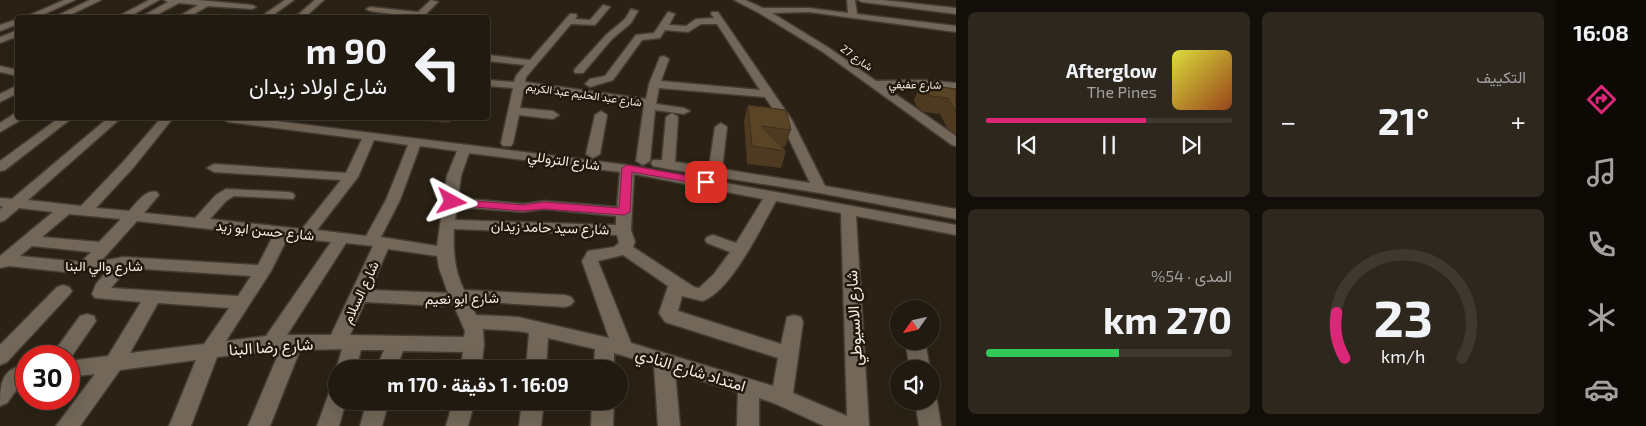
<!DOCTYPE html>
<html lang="ar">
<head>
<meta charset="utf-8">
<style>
  :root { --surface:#201a10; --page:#2d271e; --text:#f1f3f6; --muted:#a2a19f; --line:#3d3830; --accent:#db2777 }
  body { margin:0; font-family:"Exo 2",Vazirmatn,sans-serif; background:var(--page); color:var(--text); direction:rtl; height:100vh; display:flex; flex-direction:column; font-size:19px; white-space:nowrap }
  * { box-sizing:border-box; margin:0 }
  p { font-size:16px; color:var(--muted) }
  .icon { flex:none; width:28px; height:28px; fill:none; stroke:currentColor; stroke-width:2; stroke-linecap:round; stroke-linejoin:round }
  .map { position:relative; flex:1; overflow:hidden; direction:ltr }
  .details { display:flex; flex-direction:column; gap:12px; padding:12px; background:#120e09; width:600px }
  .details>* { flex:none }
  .top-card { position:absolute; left:15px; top:15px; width:475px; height:105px; border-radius:5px; box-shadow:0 5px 20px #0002,0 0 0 1px var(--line); direction:rtl; background:#201a10; color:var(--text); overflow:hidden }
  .needle { width:32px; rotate:236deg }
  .tools { position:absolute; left:890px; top:300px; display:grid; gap:10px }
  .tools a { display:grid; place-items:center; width:50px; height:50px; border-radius:50%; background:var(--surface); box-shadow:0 5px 20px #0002,0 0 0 1px var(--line); font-size:25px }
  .speed { position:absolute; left:15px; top:345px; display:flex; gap:10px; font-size:25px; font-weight:700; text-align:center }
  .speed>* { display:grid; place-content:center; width:65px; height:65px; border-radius:50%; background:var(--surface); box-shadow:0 5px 20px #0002,0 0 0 1px var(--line); line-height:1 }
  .speed .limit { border:8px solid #d22; background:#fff; color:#111 }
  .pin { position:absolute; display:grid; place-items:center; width:42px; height:42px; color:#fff; margin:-21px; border-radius:10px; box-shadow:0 2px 8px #0006 }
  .me { position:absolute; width:55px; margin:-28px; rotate:95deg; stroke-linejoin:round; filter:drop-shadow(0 0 4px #0008) }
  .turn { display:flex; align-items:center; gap:18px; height:105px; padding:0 20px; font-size:22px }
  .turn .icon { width:65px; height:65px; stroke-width:2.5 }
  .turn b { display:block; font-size:35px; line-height:42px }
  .big { font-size:38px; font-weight:700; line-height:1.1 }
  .details .card { flex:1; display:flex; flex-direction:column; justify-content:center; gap:8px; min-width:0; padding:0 18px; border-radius:8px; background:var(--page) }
  .details .dial { align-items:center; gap:0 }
  .dial svg { height:130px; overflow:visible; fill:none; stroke:var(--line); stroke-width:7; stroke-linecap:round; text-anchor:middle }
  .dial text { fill:var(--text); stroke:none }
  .song { display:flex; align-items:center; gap:15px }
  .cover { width:60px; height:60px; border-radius:8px; background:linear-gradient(135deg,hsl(60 70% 55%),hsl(20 70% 35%)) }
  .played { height:5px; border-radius:2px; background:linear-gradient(90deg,var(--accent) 65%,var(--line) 65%) }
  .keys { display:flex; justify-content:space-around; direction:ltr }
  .heat { display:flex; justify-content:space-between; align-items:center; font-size:28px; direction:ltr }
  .charge { height:8px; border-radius:4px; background:linear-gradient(90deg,#34c759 54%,var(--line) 0) }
  .details .tiles { flex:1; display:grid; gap:12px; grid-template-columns:repeat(2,1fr) }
  .trip { position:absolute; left:328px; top:360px; width:300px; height:50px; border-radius:25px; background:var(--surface); box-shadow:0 5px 20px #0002,0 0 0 1px var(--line); font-weight:700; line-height:50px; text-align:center; direction:rtl }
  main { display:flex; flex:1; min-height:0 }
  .menu { display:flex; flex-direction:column; width:90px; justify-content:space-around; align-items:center; background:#0d0a06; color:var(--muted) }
  .menu .icon { width:35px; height:35px }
  .menu .current { color:var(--accent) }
  .menu b { font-size:22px; color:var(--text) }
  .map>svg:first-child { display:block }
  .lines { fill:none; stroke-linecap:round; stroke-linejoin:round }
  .minor-casing { stroke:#453c34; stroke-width:3 }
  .minor { fill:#726758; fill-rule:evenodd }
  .wall { fill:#4d3a21 }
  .building { fill:#5a4426; stroke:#3f301b }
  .route { fill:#db2777; stroke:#8e194d }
  .labels { text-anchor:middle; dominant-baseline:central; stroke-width:5; stroke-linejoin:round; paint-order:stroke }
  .far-street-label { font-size:11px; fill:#f2ebe3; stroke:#22190c }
  .street-label { font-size:14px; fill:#f2ebe3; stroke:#22190c }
  .near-street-label { font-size:16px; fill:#f2ebe3; stroke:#22190c }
</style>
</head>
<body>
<main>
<nav class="menu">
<b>16:08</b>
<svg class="icon current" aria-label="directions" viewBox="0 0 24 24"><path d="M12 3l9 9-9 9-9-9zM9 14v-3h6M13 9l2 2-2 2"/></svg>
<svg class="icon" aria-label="music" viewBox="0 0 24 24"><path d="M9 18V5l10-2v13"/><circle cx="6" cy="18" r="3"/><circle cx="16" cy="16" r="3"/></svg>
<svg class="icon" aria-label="phone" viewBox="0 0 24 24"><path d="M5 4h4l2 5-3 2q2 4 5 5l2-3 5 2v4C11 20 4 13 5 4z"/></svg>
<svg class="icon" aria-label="climate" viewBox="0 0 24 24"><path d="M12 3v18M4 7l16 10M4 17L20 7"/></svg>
<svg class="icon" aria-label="car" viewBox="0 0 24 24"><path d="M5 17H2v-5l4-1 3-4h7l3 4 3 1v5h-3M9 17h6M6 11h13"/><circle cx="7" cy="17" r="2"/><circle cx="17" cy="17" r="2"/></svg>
</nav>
<section class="details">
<div class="tiles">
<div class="card"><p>التكييف</p>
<div class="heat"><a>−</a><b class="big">21°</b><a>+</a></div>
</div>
<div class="card">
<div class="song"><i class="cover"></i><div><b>Afterglow</b><p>The Pines</p></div></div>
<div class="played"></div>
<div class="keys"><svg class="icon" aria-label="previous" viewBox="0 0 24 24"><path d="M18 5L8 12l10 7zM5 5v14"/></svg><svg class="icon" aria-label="pause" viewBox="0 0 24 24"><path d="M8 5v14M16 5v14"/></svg><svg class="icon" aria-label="next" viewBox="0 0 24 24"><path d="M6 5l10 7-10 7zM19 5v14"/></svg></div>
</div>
<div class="card dial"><svg viewBox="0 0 100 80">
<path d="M14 69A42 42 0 1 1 86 69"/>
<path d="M14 69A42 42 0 0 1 9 41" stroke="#db2777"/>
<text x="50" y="56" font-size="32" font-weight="700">23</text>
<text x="50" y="72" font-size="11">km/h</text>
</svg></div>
<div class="card"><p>المدى · 54%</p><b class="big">270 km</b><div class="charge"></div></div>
</div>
</section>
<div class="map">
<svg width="956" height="426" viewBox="0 0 956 426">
  <rect width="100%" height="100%" fill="#2b2215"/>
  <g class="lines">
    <g class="minor-casing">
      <g id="minor">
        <path d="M64,0H75L36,18H23Z"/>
        <path d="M90,0H101L64,18H52Z"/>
        <path d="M149,0H159L127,18H115Z"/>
        <path d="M164,0H197L252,5L256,7L252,9L208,6L187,18H176L198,5L179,3L151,18H139L168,2Z"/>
        <path d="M285,0H294L269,18H259Z"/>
        <path d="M315,0H324L304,18H294Z"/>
        <path d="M431,0L438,2L422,18L370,11L366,9L370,7L418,12Z"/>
        <path d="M734,0H745L763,8H809L848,13L847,0H855L857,14L956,26V32L809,12L772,13L829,48L876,81L922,80L956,83V89L922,86L885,87L956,136V146L952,145L823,52L759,13Z"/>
        <path d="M858,0H883L956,8V14L862,2Z"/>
        <path d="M603,5L610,7L595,25L571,24L526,77L525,82L646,99L649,84L660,57L664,56L669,59L661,81L760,90L717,24H701L688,32L665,30L660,38L642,40L613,80L590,87L585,84L590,79L605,76L636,35L654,33L668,12L675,14L669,25L686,26L696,19L714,18L711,14L712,12H718L792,120L825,186L956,209V219L820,193L668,169L653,166L651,163L653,160H662L666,117L672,113L678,117L675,162L709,167L715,127L721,123L727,127L722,169L810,183L780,120L765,97L659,88L656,104L684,108L690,111L684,114L655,110L650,161L643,165L636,161L644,105L524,89L520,108L553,111L559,115L553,119L519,115L513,143L511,146H503L501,143L513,88L488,86V80L514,82L516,76L525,65L488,61V55L530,60L570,14H576L577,16L575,19L590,20Z"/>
        <path d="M631,9L638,11L631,23L612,39L583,73H575L574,71L575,69L606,35L625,19Z"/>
        <path d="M18,19V24L0,31V25Z"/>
        <path d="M18,30V36L0,43V37Z"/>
        <path d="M0,66L18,70V76L0,72Z"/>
        <path d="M18,85V93L0,102V94Z"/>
        <path d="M601,111L607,115L600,154L593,158L586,154L595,115Z"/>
        <path d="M14,114H18V118H24L0,132V123Z"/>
        <path d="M59,118H72L5,170L0,171V161Z"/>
        <path d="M108,118H121L28,200L81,206L123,162L161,118H173L133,168L96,208L129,211C137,203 145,189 157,192L159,195L144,213L195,218L216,195L226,189L288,192L293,193L295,196L293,199L234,196L226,201L210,219L302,229L341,180L214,172L207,168L214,164L346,173L362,139L228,122L222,118H252L627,165L956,225V235L856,216L869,426H824L776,404L759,398V426H737L738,392L675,372L680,426H658L654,365L614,353V369H594L595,349L548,338L546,369H526L529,333L518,331L483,329L484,345L481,369H461L463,352L403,351L396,369H376L384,350H361L356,369L336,370L342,349L300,350L270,426H248L280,350L217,357L191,426H169L196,360L120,370L80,426H56L95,374L69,377V361L108,356L141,302L95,298L92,294L96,284L107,271L65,272L9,266L0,268V256L53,212L19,208L5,220L0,222V209L3,207L0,206V198L12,199ZM374,140L408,145L386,200L366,236L317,230L358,177ZM420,146L457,151L447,176L437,246L381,237L400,200ZM469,153L620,172L617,207L544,201L523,204L458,198L461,176ZM634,174L763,199L736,243L713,235L707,237L705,240L707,243L730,252L714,274L699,288L694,287L633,247L635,242L631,230ZM776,201L841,213L847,416L793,393L803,322L801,317L794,315L787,317L781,344L678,311L682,296L702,301C730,293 762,226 776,201ZM457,207L523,212L544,209L616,216V225L455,220ZM69,214L121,219L99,242L42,237ZM137,221L273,236L258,265L124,257L101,261ZM454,229L617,235L619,243L614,247L588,251L582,261L609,338L518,317L476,315L469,301L565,307L571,305L574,301L571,297L565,295L464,290C454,269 453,251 454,229ZM288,237L331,242L266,336L226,341L271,271ZM346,243L373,246L331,335H287ZM32,246L91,252L81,262L20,256ZM388,249L437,256L439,268L448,293L370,290ZM623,255L668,286L659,313L665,322L778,358L773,386L631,343L598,261ZM128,268L251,276L238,296L111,288ZM365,302L441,306L453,304L465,331L464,337L350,335ZM158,303L229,308L204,344L130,353Z"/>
        <path d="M63,285L69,287L72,291L69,295L7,362L0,365V345L57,287Z"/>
        <path d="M87,314L94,316L96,321L69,360V356H51L80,316Z"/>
        <path d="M905,341H925L930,369H910Z"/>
        <path d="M17,367L24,369L26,377L7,403L0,406C0,389 0,373 17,367Z"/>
        <path d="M336,390V401H346L339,426H317L329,393Z"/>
        <path d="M931,394L937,401L941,426H919L915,401H931Z"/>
        <path d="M367,401H389L382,426H360Z"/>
        <path d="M453,401H475L468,426H446Z"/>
        <path d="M522,401H544L541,426H519Z"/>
        <path d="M592,401H614L613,426H591Z"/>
      </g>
    </g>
    <use href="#minor" class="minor"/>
  </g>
  <g class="wall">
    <path d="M921,84L956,89V135L947,128L940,114L924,112L916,106L914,100Z"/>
    <path d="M748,105L791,130L785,147H782L786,151L781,168L747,164L744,121Z"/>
    <path d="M392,118H452L449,123Z"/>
  </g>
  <g class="building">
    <path d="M921,84L956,89V112L948,98L931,96L924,91Z"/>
    <path d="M748,105L786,110L791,130L761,126L786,151L752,146Z"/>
  </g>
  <path class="route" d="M627,165L706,179L711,182L706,185L632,172L630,212L624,215L544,209L523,211L452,205L446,202L452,199L523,205L544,202L619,208L622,168Z"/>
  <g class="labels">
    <g class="far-street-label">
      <text transform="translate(857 57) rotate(35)">شارع 27</text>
      <text transform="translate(915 84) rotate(1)">شارع عفيفي</text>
      <text transform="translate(584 94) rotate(8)">شارع عبد الحليم عبد الكريم</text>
    </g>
    <g class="street-label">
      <text transform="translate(564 160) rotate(8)">شارع التروللي</text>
      <text transform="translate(550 227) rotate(2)">شارع سيد حامد زيدان</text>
      <text transform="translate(265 230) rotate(6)">شارع حسن ابو زيد</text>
      <text x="104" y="265">شارع والي البنا</text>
      <text transform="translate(360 292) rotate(-65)">شارع السلام</text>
      <text transform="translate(462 298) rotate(-1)">شارع ابو نعيم</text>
    </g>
    <g class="near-street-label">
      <text transform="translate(853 318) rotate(-93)">شارع الاسيوطي</text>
      <text transform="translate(271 346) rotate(-4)">شارع رضا البنا</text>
      <text transform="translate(691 369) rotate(17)">امتداد شارع النادي</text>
    </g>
  </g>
</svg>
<div class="tools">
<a><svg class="needle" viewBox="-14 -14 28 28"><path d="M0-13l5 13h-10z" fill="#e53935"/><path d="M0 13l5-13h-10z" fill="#a2a19f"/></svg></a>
<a><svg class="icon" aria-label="sound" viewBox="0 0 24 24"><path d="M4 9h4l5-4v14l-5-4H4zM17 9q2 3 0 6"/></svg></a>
</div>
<div class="speed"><div class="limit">30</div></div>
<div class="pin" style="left:706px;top:182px;background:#d93025"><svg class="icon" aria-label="arrive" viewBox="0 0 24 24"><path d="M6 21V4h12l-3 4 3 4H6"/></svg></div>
<svg class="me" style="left:452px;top:202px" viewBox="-20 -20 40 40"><path d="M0-17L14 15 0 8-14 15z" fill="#db2777" stroke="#fff" stroke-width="4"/></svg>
<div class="trip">16:09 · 1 دقيقة · 170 m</div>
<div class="top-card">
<div class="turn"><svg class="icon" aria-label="left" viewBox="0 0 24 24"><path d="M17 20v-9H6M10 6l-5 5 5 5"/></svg><div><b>90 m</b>شارع اولاد زيدان</div></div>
</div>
</div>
</main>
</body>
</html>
